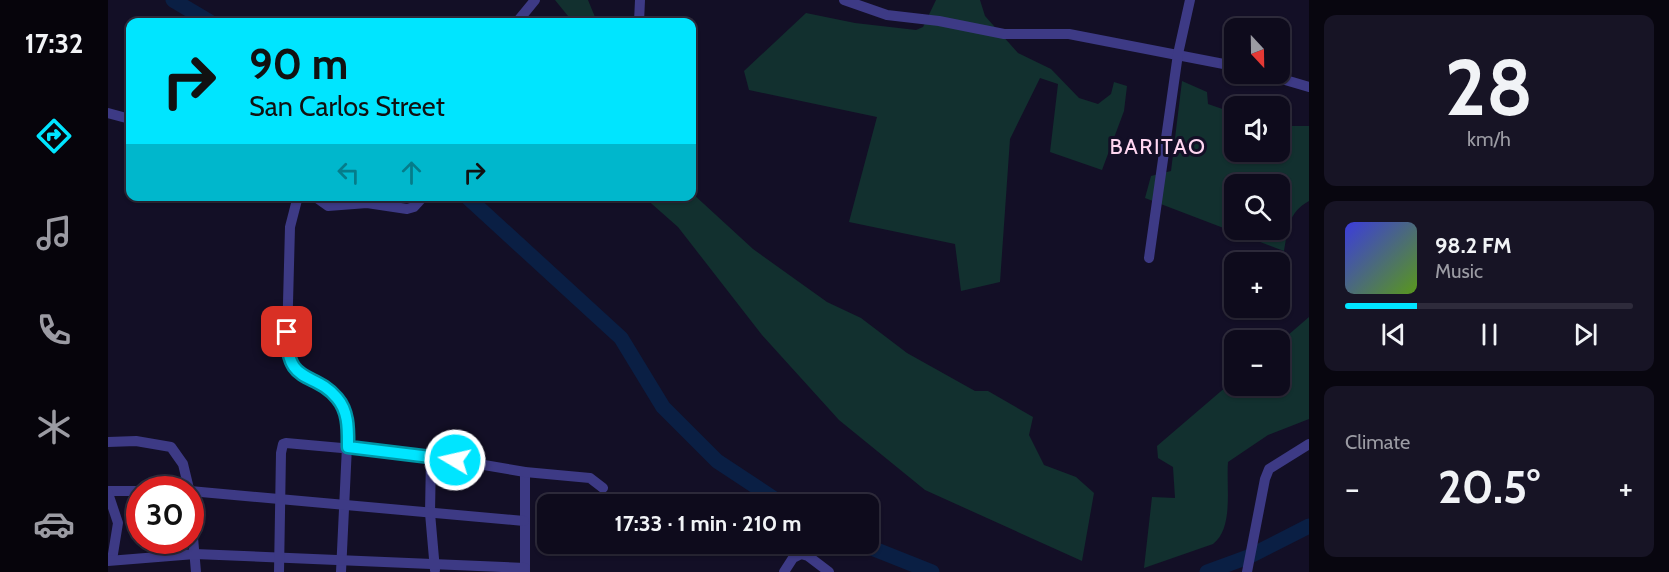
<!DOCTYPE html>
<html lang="en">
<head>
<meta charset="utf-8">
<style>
  :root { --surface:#0e0b1c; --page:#171425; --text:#f1f3f6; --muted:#9b9ba3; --line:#2e2b3b; --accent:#00e5ff }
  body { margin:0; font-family:Cabin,sans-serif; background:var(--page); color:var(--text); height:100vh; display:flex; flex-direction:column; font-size:22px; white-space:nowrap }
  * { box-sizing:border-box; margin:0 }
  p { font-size:20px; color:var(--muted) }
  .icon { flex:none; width:33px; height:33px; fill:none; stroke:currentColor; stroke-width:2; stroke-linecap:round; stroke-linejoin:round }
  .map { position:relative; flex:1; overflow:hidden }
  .side { display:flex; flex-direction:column; gap:15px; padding:15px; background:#08060f; width:360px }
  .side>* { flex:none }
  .guide { position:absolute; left:18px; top:18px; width:570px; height:183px; border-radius:12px; box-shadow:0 2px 4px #0004,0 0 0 2px var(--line); background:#00e5ff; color:#111; overflow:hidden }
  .needle { width:39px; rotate:158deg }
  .fabs { position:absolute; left:1116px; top:18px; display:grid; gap:12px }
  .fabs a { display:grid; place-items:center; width:66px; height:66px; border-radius:12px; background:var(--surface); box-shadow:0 2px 4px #0004,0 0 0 2px var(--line); font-size:30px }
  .speed { position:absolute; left:18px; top:476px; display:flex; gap:12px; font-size:30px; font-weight:700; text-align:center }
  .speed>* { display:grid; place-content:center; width:78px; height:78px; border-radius:50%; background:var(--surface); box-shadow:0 2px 4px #0004,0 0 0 2px var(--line); line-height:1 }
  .speed .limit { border:9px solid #d22; background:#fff; color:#111 }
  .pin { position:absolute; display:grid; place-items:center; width:51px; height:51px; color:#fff; margin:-26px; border-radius:12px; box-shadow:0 3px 9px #0006 }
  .me { position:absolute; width:66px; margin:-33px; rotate:279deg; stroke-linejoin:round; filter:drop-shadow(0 0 4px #0008) }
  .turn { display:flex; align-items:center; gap:21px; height:126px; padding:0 24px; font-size:27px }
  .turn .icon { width:78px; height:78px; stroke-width:2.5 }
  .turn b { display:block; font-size:42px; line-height:51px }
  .lanes { display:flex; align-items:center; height:57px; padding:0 24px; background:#0003; justify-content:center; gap:30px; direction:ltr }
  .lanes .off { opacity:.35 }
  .big { font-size:45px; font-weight:700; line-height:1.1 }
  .side .tile { flex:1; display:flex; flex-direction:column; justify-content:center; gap:9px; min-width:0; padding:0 21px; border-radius:12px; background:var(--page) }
  .side .dial { align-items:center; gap:0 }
  .dial b { font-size:78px; line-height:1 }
  .song { display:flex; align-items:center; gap:18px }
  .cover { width:72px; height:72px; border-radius:9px; background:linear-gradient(135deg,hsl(240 70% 55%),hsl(90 70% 35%)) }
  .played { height:6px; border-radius:3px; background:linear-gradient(90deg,var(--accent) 25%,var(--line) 25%) }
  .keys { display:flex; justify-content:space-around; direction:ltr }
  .heat { display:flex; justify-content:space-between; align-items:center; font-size:33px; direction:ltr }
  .trip { position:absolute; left:429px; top:494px; width:342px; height:60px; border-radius:12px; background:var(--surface); box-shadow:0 2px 4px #0004,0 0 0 2px var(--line); font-weight:700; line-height:60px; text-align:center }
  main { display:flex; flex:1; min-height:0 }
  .tabs { display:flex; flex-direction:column; width:108px; justify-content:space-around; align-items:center; background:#06040b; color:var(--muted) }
  .tabs .icon { width:42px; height:42px }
  .tabs .selected { color:var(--accent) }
  .tabs b { font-size:27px; color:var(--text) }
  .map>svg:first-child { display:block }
  .green { fill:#12302f; fill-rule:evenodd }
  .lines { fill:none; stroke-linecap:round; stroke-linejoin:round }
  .river { stroke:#0a1f44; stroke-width:15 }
  .minor { stroke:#3d3a85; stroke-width:10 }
  .route-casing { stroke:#0095a6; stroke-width:15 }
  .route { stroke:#00e5ff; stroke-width:10 }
  .labels { text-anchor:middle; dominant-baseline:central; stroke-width:6; stroke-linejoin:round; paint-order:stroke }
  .quarter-label { font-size:22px; letter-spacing:1.5px; fill:#ffd6f0; stroke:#130f26 }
</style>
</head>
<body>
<main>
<nav class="tabs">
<b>17:32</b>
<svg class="icon selected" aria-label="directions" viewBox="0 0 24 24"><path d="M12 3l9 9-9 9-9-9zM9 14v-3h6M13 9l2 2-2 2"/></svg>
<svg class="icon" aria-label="music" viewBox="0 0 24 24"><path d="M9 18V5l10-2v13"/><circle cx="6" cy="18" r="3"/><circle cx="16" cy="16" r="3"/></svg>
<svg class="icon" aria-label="phone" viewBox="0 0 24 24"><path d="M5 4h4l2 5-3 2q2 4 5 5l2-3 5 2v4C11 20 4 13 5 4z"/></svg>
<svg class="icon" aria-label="climate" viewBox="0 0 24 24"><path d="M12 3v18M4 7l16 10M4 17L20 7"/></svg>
<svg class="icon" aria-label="car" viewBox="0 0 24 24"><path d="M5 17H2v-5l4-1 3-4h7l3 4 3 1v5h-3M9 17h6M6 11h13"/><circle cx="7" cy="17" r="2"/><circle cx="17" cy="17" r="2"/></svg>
</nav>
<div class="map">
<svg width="1201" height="572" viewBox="0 0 1201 572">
  <rect width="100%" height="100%" fill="#130f26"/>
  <g class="green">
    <path d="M447,0H480L489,22H461L460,16Z"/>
    <path d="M828,0H872L877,16L910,53L943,69L971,98L990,104L1003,94L1006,82L1019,86L1016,111L994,170L942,152L950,84L932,78L902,139L892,282L853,291L847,244L741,222L769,117L641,90L636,71L698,13L747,23L808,30L815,27Z"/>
    <path d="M1074,81L1099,92L1100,104L1126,113V152H1172V126H1201V201C1180,212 1180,230 1176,251L1037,198L1043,176L1063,171ZM1126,184H1172V230H1126Z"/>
    <path d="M584,193L645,249L719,302L753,318L799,353L867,391H880L925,417L921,435L936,465L968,477L986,493L974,561L817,490L731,420L654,335L570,227L536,197L584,196Z"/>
    <path d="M1201,317V419L1160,435L1120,462C1118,487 1126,528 1105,544L1036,568L1044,497L1067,498L1065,467L1050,458L1049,446L1126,380V386H1172V342Z"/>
  </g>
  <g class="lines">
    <g class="river">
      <path d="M65,0L102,22"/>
      <path d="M358,196L513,338L555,407L609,461L674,504"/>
      <path d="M751,543L824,572"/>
      <path d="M1099,572L1140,557L1201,526"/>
    </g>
    <g class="minor">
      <path d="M736,0L779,15L831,21L896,34H961L1126,66"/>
      <path d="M409,22L427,0"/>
      <path d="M531,22L532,0"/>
      <path d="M1157,74L1201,87"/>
      <path d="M0,113L22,119"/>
      <path d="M190,196L182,227L179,341L186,366L194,375L229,397L240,425L233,572"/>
      <path d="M206,196L220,206L259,203L299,209L306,207L316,196"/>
      <path d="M1041,258L1070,54L1082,0"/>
      <path d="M0,442L28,441L63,447L75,464L81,489"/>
      <path d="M323,456L322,513L327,570"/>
      <path d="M417,472V572"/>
      <path d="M0,491H32"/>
      <path d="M82,491L416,521"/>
      <path d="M0,493L10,523L4,560"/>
      <path d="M82,503L88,572"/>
      <path d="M0,561L87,554L417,568"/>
      <path d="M171,572L173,453L175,444L178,443L323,456L417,472L482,478L495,488"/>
      <path d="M676,572L685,558L693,554L700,556L721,572"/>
      <path d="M1139,572L1157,479L1161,469L1201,444"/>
    </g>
  </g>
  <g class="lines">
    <g class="route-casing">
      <path id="route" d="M179,332C178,387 206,370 229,398C241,412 240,430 240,447L347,460"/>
    </g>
    <use href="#route" class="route"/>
  </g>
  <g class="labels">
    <g class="quarter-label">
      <text x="1050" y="146">BARITAO</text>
    </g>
  </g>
</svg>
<div class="fabs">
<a><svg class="needle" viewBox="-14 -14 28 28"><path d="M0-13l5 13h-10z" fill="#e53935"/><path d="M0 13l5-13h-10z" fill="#9b9ba3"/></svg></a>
<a><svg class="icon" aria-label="sound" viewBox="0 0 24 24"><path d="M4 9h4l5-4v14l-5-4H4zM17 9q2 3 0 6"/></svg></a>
<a><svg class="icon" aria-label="search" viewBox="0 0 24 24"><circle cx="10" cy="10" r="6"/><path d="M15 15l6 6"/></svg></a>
<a>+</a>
<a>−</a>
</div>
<div class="speed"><div class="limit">30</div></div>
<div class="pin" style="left:179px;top:332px;background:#d93025"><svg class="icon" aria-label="arrive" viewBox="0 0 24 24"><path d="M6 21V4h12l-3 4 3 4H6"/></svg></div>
<svg class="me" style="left:347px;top:460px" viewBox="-20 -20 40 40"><circle r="17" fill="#00e5ff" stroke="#fff" stroke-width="3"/><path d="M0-11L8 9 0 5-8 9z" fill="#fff"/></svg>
<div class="trip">17:33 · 1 min · 210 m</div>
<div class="guide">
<div class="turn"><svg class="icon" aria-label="right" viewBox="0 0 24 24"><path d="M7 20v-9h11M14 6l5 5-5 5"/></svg><div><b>90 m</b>San Carlos Street</div></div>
<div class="lanes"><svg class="icon off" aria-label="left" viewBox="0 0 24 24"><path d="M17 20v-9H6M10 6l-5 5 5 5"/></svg><svg class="icon off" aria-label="ahead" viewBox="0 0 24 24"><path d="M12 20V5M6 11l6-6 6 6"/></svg><svg class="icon" aria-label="right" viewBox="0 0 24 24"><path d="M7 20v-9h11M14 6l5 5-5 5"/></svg></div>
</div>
</div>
<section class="side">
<div class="tile dial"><b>28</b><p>km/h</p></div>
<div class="tile">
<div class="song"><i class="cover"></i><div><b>98.2 FM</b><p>Music</p></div></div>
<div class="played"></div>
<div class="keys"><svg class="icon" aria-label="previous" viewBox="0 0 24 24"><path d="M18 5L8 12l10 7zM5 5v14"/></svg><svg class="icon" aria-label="pause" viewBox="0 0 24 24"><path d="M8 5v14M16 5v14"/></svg><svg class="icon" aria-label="next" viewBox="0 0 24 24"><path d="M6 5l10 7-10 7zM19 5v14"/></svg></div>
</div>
<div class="tile"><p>Climate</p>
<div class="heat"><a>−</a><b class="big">20.5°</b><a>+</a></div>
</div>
</section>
</main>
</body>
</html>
